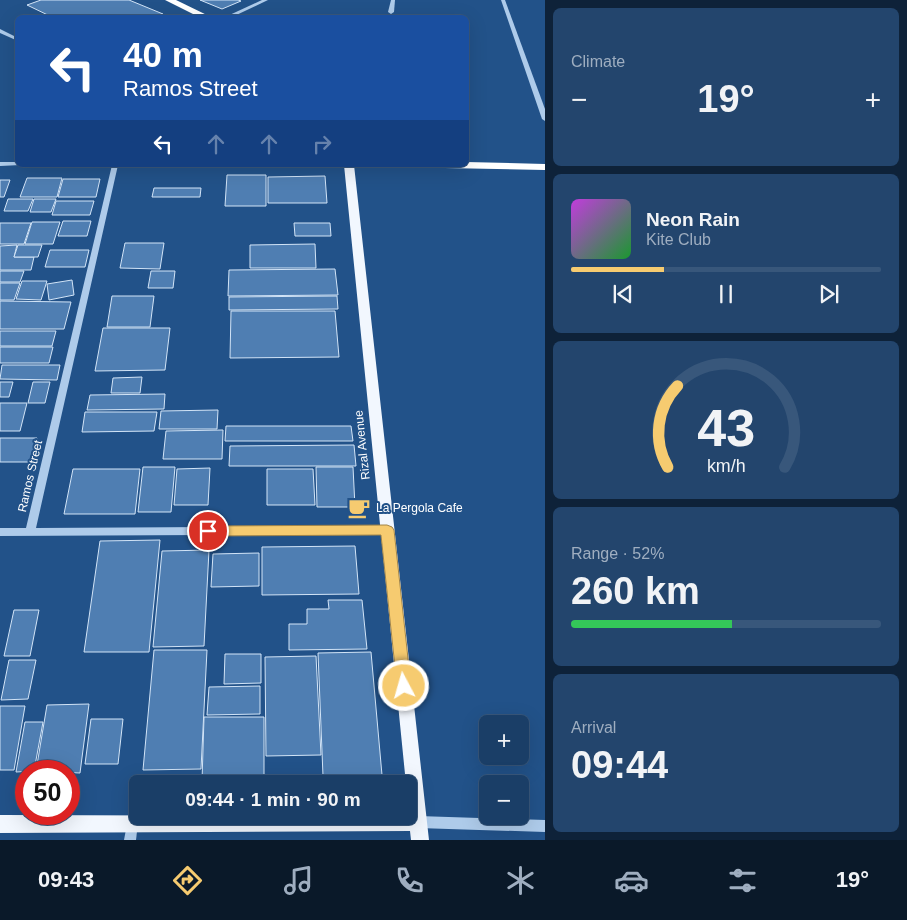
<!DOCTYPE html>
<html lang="en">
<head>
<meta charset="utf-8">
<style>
  :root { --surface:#1a3e67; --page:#23456d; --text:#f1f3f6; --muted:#9faec0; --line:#38577b; --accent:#f6cb70 }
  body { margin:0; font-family:Arial,sans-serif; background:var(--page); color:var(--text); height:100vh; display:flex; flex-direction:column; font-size:19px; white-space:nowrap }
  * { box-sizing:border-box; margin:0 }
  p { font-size:16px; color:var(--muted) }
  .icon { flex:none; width:28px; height:28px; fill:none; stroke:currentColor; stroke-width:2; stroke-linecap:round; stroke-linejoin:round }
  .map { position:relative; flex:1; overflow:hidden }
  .side { display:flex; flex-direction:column; gap:8px; padding:8px; background:#0e2239; width:362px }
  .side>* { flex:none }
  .hud { position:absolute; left:15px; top:15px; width:454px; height:152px; border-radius:8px; box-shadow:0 5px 20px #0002,0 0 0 1px var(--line); background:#1a4fa0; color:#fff; overflow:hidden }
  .fabs { position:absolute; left:479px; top:715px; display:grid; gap:10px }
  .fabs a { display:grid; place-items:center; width:50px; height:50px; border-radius:8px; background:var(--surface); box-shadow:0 5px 20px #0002,0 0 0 1px var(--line); font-size:25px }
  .speed { position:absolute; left:15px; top:760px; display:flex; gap:10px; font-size:25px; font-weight:700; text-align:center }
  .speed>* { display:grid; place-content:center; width:65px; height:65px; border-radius:50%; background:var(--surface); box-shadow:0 5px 20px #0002,0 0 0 1px var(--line); line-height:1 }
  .speed .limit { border:8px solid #d22; background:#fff; color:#111 }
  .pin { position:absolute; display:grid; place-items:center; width:42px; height:42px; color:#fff; margin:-21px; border:2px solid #fff; border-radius:50%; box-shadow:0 1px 5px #0007 }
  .me { position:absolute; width:55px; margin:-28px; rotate:354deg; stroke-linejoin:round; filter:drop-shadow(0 0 4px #0008) }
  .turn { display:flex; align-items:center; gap:18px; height:105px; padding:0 25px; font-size:22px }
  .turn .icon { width:65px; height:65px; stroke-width:2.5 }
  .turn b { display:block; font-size:35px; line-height:42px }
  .lanes { display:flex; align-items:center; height:48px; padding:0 25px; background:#0003; justify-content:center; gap:25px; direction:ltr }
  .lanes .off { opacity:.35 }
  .big { font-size:38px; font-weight:800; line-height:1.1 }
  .side .card { flex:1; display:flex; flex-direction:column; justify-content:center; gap:8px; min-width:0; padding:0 18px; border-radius:8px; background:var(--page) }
  .side .dial { align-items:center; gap:0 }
  .dial svg { height:130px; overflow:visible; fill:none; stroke:var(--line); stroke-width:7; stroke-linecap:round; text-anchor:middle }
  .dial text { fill:var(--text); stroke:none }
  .song { display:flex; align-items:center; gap:15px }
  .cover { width:60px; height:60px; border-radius:8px; background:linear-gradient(135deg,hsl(290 70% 55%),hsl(130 70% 35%)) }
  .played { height:5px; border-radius:2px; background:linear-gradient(90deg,var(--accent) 30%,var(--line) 30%) }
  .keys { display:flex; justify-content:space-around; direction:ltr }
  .heat { display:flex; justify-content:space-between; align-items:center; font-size:28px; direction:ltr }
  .charge { height:8px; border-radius:4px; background:linear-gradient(90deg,#34c759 52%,var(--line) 0) }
  .trip { position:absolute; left:129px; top:775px; width:288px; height:50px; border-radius:8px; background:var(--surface); box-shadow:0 5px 20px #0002,0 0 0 1px var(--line); font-weight:800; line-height:50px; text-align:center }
  .dock { display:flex; height:80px; justify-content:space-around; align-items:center; background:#0a1929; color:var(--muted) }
  .dock .icon { width:35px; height:35px }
  .dock .current { color:var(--accent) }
  .dock b { font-size:22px; color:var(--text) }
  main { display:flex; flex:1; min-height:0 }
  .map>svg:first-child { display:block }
  .building { fill:#4f7eb2; stroke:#d2e4f7 }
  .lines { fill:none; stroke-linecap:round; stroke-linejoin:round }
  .minor { fill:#aecbea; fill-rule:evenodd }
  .major { fill:#f2f7fe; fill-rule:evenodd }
  .highway { fill:#fff; fill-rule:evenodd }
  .route { fill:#f6cb70; stroke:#a08449 }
  .labels { text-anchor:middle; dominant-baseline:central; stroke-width:4; stroke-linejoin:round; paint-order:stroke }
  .street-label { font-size:12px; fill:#fff; stroke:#225289 }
  .poi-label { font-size:12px; fill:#fff; stroke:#225289; text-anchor:start }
</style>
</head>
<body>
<main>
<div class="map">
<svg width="545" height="840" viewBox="0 0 545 840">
  <rect width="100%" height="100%" fill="#225289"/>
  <g class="building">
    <path d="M41,0H129L163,14L155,18H54L27,5Z"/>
    <path d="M200,0H238L241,1L222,9Z"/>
    <path d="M227,175H266V206H225Z"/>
    <path d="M325,176L327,203H268V177Z"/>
    <path d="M27,178H62L57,197H20Z"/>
    <path d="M63,179H100L96,197H58Z"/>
    <path d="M0,180H10L4,197H0Z"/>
    <path d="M154,188H201L200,197H152Z"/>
    <path d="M8,199H33L28,211H4Z"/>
    <path d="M34,199H56L51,212H30Z"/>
    <path d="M56,201H94L90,215H52Z"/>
    <path d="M63,221H91L87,236H58Z"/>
    <path d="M32,222H60L53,244H25Z"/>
    <path d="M0,223H31L24,244H0Z"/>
    <path d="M294,223H330L331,236H295Z"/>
    <path d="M125,243H164L160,269L120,268Z"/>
    <path d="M315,244L316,268H250V245Z"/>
    <path d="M17,245L14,257H34L31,270H0V246Z"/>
    <path d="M18,245H42L38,257H14Z"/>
    <path d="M50,250H89L85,267H45Z"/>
    <path d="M335,269L338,295L228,296L229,270Z"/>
    <path d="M0,271H24L20,282H0Z"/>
    <path d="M151,271H175L173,288H148Z"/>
    <path d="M72,280L74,295L49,300L47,284Z"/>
    <path d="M22,281H47L41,300L16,299Z"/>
    <path d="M0,283H20L14,300H0Z"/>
    <path d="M112,296H154L150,327H107Z"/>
    <path d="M337,296L338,309L229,310V297Z"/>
    <path d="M0,301L71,302L64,329H0Z"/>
    <path d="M231,311H335L339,357L230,358Z"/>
    <path d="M103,328H170L165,370L95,371Z"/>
    <path d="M0,331H56L52,346H0Z"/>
    <path d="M0,347H53L49,363H0Z"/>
    <path d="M2,365H60L57,380L0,379Z"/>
    <path d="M142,377L140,393H111L113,378Z"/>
    <path d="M0,382H13L9,397H0Z"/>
    <path d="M33,382H50L45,403H28Z"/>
    <path d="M165,394L164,409L87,410L90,395Z"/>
    <path d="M0,403H27L20,431H0Z"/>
    <path d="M218,410L217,429H159L161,411Z"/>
    <path d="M85,412H157L154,431L82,432Z"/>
    <path d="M226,426H351L353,441H225Z"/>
    <path d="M223,430L222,459H163L166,431Z"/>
    <path d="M0,438H37L31,462H0Z"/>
    <path d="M354,445L356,466H229L230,446Z"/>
    <path d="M143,467H175L171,512H138Z"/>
    <path d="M316,467H353L355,507H317Z"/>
    <path d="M210,468L208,505H174L177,469Z"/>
    <path d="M73,469H140L135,514H64Z"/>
    <path d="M267,469H313L315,505H267Z"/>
    <path d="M160,540L149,652H84L100,541Z"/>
    <path d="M355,546L359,594L262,595V547Z"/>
    <path d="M209,550L204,646L153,647L162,551Z"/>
    <path d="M259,553V586L211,587L213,554Z"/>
    <path d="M328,600H362L367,649L289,650V624H307V609H329Z"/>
    <path d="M14,610H39L30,656H4Z"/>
    <path d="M154,650H207L201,769L143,770Z"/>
    <path d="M371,652L382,775L323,776L318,653Z"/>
    <path d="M225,654H261V683L224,684Z"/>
    <path d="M316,656L321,755L266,756L265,657Z"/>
    <path d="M9,660H36L28,699L1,700Z"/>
    <path d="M260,686V714L207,715L209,687Z"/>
    <path d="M89,704L80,773L36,771L47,705Z"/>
    <path d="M0,706H25L14,770H0Z"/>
    <path d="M204,717H264V780L202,781Z"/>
    <path d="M91,719H123L118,764H85Z"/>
    <path d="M25,722H43L34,771L16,772Z"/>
  </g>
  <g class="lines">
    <g class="minor">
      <path d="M262,0H268L230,18H223Z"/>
      <path d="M391,0H395L394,12L391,14L388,12Z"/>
      <path d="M501,0H505L545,109V121L542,119Z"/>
      <path d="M0,29L18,38V41L0,33Z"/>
      <path d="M0,162H18V165H21L0,166Z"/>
      <path d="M112,165H118L36,528L387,526L390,527L392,530L390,533L387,534L0,536V528H26Z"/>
      <path d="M418,816L545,820V832L418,828L414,826L412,822L414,818Z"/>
      <path d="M132,817L136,819L138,823L136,840H124L128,819Z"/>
    </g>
    <path class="major" d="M344,165H354L429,840H411L410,831L0,833V815L408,816V784H406Z"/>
    <g class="highway">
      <path d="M165,0H176L213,18H201Z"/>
      <path d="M466,162L545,164V170L445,168L439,165H466Z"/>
    </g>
  </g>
  <path class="route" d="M387,525L392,527L394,530L411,686L409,690L404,692L399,690L397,686L381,535L208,536L204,535L202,531L204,527L208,526Z"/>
  <defs>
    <g id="cafe-bare" transform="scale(1.725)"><path d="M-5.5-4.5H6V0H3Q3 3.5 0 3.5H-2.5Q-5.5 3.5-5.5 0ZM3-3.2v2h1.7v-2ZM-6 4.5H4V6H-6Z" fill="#f6cb70" stroke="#225289" stroke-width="2.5" paint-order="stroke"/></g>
  </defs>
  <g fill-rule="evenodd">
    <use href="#cafe-bare" x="359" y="508"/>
  </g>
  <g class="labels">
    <g class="street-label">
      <text transform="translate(362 445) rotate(-96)">Rizal Avenue</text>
      <text transform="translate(30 476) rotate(-77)">Ramos Street</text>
    </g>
    <g class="poi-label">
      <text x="376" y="508">La Pergola Cafe</text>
    </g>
  </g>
</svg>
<div class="fabs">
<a>+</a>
<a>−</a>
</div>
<div class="speed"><div class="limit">50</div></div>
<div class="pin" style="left:208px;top:531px;background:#d93025"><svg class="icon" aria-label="arrive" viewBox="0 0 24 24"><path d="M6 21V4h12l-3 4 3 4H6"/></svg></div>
<svg class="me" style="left:404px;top:686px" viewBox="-20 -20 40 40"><circle r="17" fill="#f6cb70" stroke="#fff" stroke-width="3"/><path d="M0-11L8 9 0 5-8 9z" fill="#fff"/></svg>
<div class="trip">09:44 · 1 min · 90 m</div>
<div class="hud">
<div class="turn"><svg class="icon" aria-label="left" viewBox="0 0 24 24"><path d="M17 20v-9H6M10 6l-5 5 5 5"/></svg><div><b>40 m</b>Ramos Street</div></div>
<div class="lanes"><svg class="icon" aria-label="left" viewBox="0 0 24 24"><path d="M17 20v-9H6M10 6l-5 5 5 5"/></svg><svg class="icon off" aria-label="ahead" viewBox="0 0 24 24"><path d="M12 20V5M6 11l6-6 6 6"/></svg><svg class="icon off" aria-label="ahead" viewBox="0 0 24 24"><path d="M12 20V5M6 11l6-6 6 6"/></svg><svg class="icon off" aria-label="right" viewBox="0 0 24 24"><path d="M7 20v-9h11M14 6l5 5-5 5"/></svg></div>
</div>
</div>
<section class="side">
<div class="card"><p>Climate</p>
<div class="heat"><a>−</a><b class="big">19°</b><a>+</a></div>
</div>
<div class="card">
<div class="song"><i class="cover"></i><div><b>Neon Rain</b><p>Kite Club</p></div></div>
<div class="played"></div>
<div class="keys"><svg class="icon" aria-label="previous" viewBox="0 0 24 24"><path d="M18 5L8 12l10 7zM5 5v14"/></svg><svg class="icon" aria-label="pause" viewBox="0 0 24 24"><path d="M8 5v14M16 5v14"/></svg><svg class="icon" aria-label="next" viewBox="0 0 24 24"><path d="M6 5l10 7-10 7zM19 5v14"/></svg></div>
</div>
<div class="card dial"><svg viewBox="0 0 100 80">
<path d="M14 69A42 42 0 1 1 86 69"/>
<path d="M14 69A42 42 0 0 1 20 19" stroke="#f6cb70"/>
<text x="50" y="56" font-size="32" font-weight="700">43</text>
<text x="50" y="72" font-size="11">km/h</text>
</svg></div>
<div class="card"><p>Range · 52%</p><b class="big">260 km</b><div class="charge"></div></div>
<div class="card"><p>Arrival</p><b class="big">09:44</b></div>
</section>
</main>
<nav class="dock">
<b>09:43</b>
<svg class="icon current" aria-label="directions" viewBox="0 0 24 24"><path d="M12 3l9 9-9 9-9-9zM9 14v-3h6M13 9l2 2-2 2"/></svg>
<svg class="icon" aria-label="music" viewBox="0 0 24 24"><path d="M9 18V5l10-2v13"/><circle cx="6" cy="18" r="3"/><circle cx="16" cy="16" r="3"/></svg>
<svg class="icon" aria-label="phone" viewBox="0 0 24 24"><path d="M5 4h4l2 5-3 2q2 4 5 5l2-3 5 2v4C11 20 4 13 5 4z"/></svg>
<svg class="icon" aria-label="climate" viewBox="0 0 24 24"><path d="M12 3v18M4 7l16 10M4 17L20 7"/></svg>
<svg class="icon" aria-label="car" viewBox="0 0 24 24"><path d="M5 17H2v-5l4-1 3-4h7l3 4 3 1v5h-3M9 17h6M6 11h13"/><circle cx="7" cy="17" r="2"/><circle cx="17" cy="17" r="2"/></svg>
<svg class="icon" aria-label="filters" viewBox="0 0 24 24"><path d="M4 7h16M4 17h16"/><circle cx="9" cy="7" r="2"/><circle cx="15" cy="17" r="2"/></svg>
<b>19°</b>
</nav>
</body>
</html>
